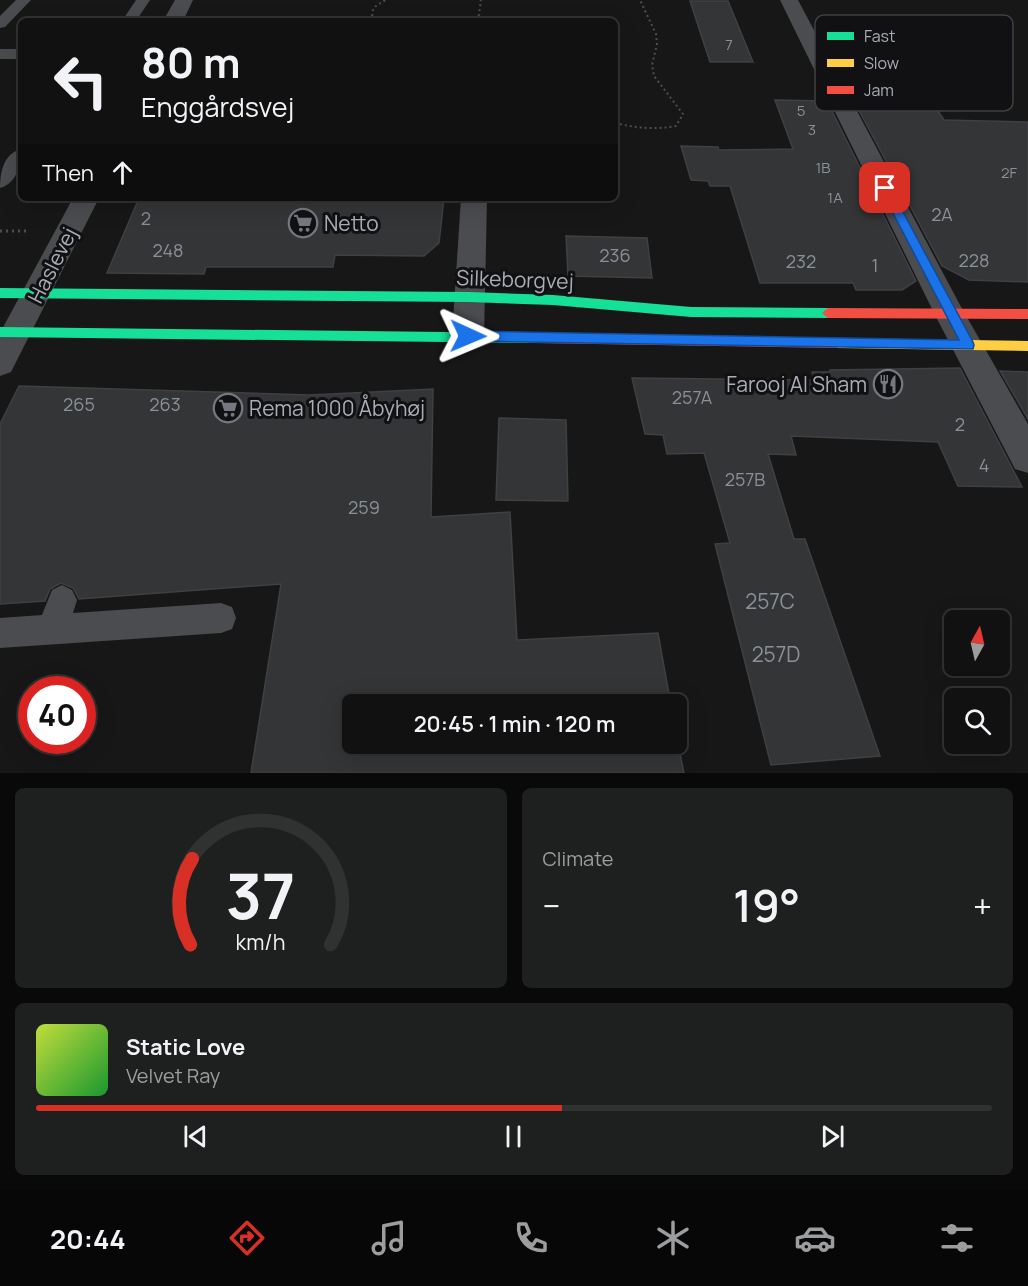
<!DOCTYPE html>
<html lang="en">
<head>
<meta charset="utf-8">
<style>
  :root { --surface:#111; --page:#1e1f1f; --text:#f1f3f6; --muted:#9c9d9f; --line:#303131; --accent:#d93025 }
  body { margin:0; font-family:Manrope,sans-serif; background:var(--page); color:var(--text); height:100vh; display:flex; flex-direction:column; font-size:22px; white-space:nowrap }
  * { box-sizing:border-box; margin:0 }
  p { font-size:20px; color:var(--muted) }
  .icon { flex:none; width:33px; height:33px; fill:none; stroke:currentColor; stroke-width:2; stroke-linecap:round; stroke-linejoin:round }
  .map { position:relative; height:773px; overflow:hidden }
  .details { display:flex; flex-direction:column; gap:15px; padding:15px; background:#090909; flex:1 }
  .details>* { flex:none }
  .top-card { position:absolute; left:18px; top:18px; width:600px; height:183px; border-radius:9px; box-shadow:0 6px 24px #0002,0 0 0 2px var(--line); background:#111; color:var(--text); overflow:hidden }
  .needle { width:39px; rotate:8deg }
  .fabs { position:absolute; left:944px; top:610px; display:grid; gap:12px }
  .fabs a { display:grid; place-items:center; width:66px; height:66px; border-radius:9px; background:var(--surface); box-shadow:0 6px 24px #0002,0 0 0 2px var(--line); font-size:30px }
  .speed { position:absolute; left:18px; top:676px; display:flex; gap:12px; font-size:30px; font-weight:700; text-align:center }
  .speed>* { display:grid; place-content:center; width:78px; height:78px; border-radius:50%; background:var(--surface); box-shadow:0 6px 24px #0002,0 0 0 2px var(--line); line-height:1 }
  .speed .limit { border:9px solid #d22; background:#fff; color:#111 }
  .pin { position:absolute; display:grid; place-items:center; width:51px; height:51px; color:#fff; margin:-26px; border-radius:12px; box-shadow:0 3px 9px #0006 }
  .me { position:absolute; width:66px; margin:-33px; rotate:91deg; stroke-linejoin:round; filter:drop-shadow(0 0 4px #0008) }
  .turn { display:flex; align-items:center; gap:21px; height:126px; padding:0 24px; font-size:27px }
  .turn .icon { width:78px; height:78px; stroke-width:2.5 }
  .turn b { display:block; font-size:42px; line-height:51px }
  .then { display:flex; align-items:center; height:57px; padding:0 24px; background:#0003; gap:12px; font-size:22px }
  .big { font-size:45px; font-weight:600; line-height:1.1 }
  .details .tile { flex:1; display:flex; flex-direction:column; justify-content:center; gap:9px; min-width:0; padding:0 21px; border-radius:9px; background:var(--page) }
  .details .dial { align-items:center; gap:0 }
  .dial svg { height:156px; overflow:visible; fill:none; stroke:var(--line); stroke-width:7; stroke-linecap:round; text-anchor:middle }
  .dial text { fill:var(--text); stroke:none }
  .song { display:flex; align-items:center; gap:18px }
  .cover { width:72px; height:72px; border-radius:9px; background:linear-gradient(135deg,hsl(70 70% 55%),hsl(130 70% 35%)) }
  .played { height:6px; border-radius:3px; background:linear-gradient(90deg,var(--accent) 55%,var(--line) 55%) }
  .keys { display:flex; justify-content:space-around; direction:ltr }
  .heat { display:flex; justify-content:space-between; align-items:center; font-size:33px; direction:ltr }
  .details .tiles { flex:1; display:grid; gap:15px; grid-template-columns:1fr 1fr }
  .tile:last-child { grid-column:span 2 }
  .trip { position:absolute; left:342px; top:694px; width:345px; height:60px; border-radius:9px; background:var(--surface); box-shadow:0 6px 24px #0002,0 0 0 2px var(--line); font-weight:600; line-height:60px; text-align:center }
  .dock { display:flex; height:96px; justify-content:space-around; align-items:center; background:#070707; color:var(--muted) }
  .dock .icon { width:42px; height:42px }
  .dock .active { color:var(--accent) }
  .dock b { font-size:27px; color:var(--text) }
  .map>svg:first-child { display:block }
  .building { fill:#343537; stroke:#3f4043; stroke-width:1.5 }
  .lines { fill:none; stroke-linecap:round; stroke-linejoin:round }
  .path-far1 { stroke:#4d4e52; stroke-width:2; stroke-dasharray:2 3; stroke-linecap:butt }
  .path { stroke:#4d4e52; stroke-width:3; stroke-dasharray:2 4; stroke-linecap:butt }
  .lane { fill:#4b4c50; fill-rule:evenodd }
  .street { fill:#4b4c50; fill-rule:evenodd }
  .fast { fill:#16e098; fill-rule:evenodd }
  .slow { fill:#ffcf43; fill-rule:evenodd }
  .jam { fill:#f24e42; fill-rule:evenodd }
  .route { fill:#1a73e8; stroke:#114b97; stroke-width:1.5 }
  .labels { text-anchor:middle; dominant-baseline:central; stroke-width:6; stroke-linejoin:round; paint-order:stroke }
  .far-number-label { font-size:15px; fill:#8b8f98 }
  .number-label { font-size:18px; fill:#8b8f98 }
  .poi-label { font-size:21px; fill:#a8adb8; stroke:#111113; text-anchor:start }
  .street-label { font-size:21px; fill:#a8adb8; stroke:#111113 }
  .near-number-label { font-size:21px; fill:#8b8f98 }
  .key { fill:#111113; stroke:#3e4045; stroke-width:1.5 }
  .key-label { font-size:16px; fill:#a8adb8 }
</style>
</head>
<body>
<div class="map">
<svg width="1028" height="773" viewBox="0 0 1028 773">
  <rect width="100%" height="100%" fill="#171717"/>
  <g class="building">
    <path d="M690,1H728L753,62H710Z"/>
    <path d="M870,80H917L944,120L1028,122V282L969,280L942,266L854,101L885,102Z"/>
    <path d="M775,100L827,101L916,281L902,290H856L853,283H760L730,186H710L708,181L691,180L681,146L718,147L719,150L793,149Z"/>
    <path d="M139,198H444L439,243L424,256L335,255L333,267H206L204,274L107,273Z"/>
    <path d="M566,236L647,238L652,278L568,276Z"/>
    <path d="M960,368L1022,487L958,486L938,442L791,436L796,455L768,454L794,539H805L880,756L771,765L715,544L730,543L704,453L667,454L663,435L645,434L632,378L814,380L812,372H830V370Z"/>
    <path d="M1000,371L1028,372V419Z"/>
    <path d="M19,386L310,395L433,389L431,517L510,512L517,640L658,633L671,705H352V744H676V734L684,773H251L281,584L79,599L73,588L61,583L50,589L45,601L0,604V424Z"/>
    <path d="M499,418L566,420L568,501L496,500Z"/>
  </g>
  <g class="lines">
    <g class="path-far1">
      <path d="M373,21C370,8 375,6 386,0"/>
      <path d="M478,21L481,0"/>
      <path d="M615,123C636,128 655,130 676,126L683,114L654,76L652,65L657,44L656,34L640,0"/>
    </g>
    <path class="path" d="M0,231H29"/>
    <g class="lane">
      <path d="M16,0H31L5,27L0,28V16Z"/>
      <path d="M136,0H150L136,21H122Z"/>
      <rect x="0" y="49" width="21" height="10"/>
      <path d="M21,149C21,165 17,183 0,188C0,173 3,154 21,149Z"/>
      <path d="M62,585L72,590L77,600L73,613L221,603L232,607L236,618L232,629L221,633L0,648V618L42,615L52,590Z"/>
    </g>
    <g class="street">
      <path d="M175,0H193L183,21H163Z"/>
      <path d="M780,0H798L960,305L1028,424V473L1015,469L934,313Z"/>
      <path d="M73,198H99L11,372L0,376V333Z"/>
      <path d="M461,198H487L484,336L479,345L468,348L457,345L452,336Z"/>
    </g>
    <g class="fast">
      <path d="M0,288L469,292L553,295L691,307L828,308L834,313L828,318L691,317L553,305L469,302L0,298Z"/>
      <path d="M0,327L533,333L539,338L533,343L0,337Z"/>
    </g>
    <path class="slow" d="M837,338L1028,341V351L837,348L831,343Z"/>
    <g class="jam">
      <path d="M828,308L1028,309V319L828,318L822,313Z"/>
      <path d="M533,333L837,338L843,343L837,348L533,343L527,338Z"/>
    </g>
  </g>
  <path class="route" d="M885,184L890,188L973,342L974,345L973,349L468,341L461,336L468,331L959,340L880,188Z"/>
  <defs>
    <g id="supermarket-ring" transform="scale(1.5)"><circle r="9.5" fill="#111113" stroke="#757880" stroke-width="1.5"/><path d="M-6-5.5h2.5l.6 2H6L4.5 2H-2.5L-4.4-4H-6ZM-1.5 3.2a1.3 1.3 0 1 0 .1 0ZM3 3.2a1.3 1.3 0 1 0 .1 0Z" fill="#757880"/></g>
    <g id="restaurant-ring" transform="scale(1.5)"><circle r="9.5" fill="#111113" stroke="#757880" stroke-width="1.5"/><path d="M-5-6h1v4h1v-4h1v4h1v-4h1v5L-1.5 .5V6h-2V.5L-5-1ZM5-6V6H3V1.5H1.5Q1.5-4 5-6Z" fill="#757880"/></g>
  </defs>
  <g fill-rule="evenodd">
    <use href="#supermarket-ring" x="303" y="223"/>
    <use href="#restaurant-ring" x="888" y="384"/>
    <use href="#supermarket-ring" x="228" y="408"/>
  </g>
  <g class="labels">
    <g class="far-number-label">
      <text x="729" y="44">7</text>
      <text x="801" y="110">5</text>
      <text x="812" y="129">3</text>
      <text x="823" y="167">1B</text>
      <text x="1009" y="172">2F</text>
      <text x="835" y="197">1A</text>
    </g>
    <g class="number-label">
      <text x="942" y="214">2A</text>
      <text x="146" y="218">2</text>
      <text x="168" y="250">248</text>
      <text x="615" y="255">236</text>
      <text x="974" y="260">228</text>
      <text x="801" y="261">232</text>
      <text x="875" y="265">1</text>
      <text x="692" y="397">257A</text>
      <text x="79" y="404">265</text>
      <text x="165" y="404">263</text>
      <text x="960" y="424">2</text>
      <text x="984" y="465">4</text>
      <text x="745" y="479">257B</text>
      <text x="364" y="507">259</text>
    </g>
    <g class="poi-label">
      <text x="324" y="223">Netto</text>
      <text x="867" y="384" text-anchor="end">Farooj Al Sham</text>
      <text x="249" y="408">Rema 1000 Åbyhøj</text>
    </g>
    <g class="street-label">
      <text transform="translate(52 265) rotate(-63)">Haslevej</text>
      <text transform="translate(515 279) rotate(2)">Silkeborgvej</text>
    </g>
    <g class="near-number-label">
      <text x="770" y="601">257C</text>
      <text x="776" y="654">257D</text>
    </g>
  </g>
  <rect x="815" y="15" width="198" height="96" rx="9" class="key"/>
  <rect x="827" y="32" width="27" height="8" fill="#16e098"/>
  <rect x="827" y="59" width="27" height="8" fill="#ffcf43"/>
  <rect x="827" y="86" width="27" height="8" fill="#f24e42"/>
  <g class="key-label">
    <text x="864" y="42">Fast</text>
    <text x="864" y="69">Slow</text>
    <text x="864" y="96">Jam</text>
  </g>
</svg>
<div class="fabs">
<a><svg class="needle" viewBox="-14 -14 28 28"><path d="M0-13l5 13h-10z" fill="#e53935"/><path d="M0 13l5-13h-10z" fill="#9c9d9f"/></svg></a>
<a><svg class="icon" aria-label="search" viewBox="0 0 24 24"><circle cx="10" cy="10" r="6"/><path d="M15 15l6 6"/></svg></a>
</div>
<div class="speed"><div class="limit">40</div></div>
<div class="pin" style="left:885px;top:188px;background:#d93025"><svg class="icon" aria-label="arrive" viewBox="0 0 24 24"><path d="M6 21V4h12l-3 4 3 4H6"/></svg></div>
<svg class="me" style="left:468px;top:336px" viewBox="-20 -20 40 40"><path d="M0-17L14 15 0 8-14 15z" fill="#1a73e8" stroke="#fff" stroke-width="4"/></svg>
<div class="trip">20:45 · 1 min · 120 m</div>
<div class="top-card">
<div class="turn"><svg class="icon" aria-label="left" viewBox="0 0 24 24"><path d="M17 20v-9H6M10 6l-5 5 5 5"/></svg><div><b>80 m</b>Enggårdsvej</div></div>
<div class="then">Then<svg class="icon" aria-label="ahead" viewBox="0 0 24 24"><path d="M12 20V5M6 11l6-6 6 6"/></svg></div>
</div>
</div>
<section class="details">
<div class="tiles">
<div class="tile dial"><svg viewBox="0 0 100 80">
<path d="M14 69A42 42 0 1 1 86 69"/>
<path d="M14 69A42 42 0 0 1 15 25" stroke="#d93025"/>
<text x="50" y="56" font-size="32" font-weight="700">37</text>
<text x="50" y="72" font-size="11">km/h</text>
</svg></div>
<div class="tile"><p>Climate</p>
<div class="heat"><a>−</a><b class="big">19°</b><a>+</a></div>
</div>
<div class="tile">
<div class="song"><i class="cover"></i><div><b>Static Love</b><p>Velvet Ray</p></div></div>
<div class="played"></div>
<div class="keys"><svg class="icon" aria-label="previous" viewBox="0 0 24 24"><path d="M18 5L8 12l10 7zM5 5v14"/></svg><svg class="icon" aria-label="pause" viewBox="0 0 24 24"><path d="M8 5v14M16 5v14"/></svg><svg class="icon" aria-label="next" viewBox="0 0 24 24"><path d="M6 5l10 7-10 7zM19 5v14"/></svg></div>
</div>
</div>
</section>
<nav class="dock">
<b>20:44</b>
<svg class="icon active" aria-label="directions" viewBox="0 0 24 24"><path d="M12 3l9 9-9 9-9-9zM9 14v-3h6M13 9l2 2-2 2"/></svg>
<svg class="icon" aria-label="music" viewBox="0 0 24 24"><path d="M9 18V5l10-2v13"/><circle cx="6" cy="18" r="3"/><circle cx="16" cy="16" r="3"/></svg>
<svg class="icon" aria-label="phone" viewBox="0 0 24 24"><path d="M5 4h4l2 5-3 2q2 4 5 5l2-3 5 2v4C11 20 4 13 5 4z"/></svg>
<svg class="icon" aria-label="climate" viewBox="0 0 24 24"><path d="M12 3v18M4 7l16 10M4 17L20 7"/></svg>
<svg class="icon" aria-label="car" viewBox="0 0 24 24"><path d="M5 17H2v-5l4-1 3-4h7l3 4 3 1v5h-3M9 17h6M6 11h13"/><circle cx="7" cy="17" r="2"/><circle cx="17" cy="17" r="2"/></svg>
<svg class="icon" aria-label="filters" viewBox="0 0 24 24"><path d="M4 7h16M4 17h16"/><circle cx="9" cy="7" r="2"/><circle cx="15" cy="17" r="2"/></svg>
</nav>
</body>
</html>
